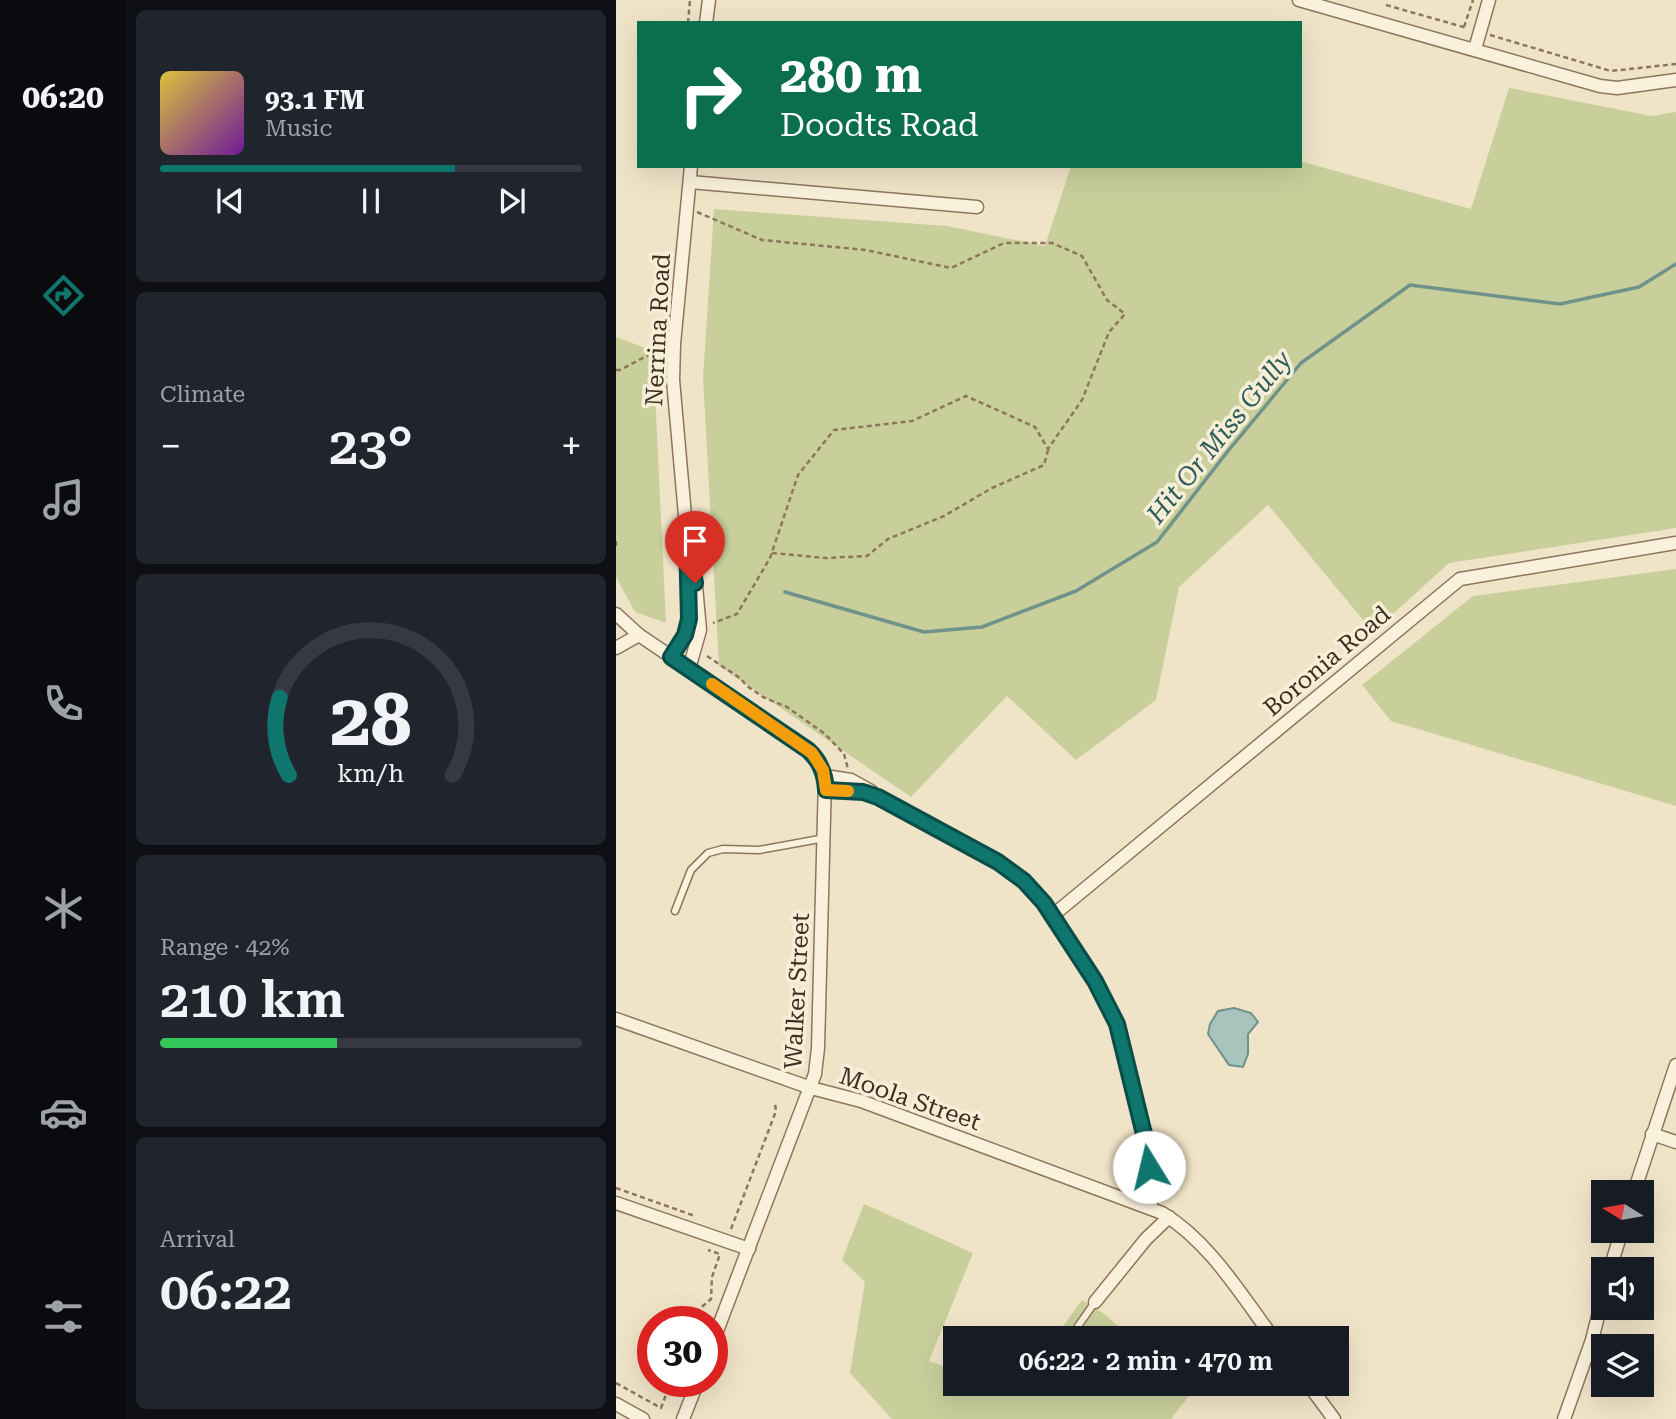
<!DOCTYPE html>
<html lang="en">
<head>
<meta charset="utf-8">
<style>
  :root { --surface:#171b24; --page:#20242c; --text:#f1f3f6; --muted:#9ea1a6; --line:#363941; --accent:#0f766e }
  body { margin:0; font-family:"Roboto Serif",serif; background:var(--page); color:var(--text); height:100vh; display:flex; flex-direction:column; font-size:26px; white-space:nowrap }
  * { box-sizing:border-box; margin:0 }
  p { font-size:23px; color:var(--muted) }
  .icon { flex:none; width:38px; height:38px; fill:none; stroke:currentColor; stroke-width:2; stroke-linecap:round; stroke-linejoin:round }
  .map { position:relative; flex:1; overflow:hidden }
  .side { display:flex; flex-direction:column; gap:10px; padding:10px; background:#0d0f14; width:490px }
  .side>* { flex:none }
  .hud { position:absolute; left:21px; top:21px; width:665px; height:147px; border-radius:0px; box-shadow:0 7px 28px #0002; background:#0b6e4f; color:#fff; overflow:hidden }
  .needle { width:46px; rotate:281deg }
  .controls { position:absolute; left:975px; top:1180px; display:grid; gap:14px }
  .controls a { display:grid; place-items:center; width:63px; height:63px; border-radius:0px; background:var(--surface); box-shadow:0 7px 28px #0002; font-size:35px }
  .speed { position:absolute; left:21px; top:1306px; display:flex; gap:14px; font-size:35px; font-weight:700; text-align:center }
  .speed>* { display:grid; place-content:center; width:91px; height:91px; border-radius:50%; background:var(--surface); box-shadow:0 7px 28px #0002; line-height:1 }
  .speed .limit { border:10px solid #d22; background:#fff; color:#111 }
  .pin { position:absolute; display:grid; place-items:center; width:60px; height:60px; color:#fff; margin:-72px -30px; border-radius:50% 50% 50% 0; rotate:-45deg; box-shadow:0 0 7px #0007 }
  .pin .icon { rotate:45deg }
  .me { position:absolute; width:77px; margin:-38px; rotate:351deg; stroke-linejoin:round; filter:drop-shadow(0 0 5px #0008) }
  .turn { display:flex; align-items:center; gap:24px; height:147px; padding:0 28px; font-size:32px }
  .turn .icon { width:91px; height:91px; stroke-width:2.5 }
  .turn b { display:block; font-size:49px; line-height:60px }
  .big { font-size:52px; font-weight:600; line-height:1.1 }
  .side .card { flex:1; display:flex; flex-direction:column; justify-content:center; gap:10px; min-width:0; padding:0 24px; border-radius:10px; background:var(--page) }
  .side .dial { align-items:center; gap:0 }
  .dial svg { height:182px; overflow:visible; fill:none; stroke:var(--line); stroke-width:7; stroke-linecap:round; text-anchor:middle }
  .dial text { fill:var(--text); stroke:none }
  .song { display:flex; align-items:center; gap:21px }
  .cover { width:84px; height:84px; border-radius:10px; background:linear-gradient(135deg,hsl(50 70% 55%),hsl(280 70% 35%)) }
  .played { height:7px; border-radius:4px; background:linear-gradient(90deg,var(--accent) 70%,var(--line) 70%) }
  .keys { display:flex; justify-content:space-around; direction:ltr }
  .heat { display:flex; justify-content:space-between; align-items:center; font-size:38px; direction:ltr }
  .charge { height:10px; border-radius:5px; background:linear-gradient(90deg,#34c759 42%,var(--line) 0) }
  .trip { position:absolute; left:327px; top:1326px; width:406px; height:70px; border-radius:0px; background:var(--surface); box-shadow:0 7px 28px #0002; font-weight:600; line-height:70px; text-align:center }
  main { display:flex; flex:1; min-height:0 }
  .tabs { display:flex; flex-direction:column; width:126px; justify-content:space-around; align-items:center; background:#090b0e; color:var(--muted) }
  .tabs .icon { width:49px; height:49px }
  .tabs .current { color:var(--accent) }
  .tabs b { font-size:32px; color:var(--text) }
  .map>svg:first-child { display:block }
  .green { fill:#c9cf9b }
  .water { fill:#a9c4bc; stroke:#6f938a; stroke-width:2 }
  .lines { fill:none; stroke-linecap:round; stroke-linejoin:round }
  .stream { stroke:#6f938a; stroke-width:3.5 }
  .service-casing { stroke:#8d765c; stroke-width:9 }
  .minor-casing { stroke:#8d765c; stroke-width:15 }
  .path { stroke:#8d765c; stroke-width:2.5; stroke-dasharray:5 3.5; stroke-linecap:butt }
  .service { stroke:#faf1dc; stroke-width:6 }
  .minor { stroke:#faf1dc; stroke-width:12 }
  .route-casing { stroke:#0a4d48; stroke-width:18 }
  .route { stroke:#0f766e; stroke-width:12 }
  .slow { stroke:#f59e0b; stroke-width:12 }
  .labels { text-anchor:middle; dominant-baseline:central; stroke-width:7; stroke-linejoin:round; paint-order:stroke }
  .street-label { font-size:24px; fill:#3d2e20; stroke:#f7eed8 }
  .water-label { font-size:26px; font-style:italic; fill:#2f5d5a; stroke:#f7eed8 }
</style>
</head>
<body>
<main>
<nav class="tabs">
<b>06:20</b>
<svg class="icon current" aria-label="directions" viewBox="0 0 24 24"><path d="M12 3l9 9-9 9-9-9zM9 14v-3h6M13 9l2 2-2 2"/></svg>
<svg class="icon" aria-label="music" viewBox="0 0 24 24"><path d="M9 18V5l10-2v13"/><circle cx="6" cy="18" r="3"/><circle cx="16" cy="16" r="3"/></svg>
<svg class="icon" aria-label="phone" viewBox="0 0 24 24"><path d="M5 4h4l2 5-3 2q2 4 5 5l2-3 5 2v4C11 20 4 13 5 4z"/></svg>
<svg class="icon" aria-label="climate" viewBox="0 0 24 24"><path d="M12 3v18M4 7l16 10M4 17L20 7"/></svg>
<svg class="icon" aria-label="car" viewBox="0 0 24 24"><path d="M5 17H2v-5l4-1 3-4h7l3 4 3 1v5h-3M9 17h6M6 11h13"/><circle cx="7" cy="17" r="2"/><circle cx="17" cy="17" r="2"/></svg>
<svg class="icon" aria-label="filters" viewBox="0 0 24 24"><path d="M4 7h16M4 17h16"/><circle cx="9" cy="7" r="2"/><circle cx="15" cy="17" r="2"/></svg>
</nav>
<section class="side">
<div class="card">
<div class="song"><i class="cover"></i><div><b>93.1 FM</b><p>Music</p></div></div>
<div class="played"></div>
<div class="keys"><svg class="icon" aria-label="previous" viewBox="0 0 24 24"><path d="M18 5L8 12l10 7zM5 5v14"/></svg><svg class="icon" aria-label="pause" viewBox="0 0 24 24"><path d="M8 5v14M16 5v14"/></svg><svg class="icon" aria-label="next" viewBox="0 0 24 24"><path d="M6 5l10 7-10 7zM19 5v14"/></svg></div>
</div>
<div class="card"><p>Climate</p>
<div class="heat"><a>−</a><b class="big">23°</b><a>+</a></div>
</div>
<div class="card dial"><svg viewBox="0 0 100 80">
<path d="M14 69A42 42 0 1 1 86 69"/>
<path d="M14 69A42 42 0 0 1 10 35" stroke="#0f766e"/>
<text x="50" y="56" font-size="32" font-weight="700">28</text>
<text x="50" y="72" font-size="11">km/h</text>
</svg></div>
<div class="card"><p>Range · 42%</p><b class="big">210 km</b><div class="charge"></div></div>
<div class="card"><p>Arrival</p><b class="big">06:22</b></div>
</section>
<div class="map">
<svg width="1060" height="1419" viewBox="0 0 1060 1419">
  <rect width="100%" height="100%" fill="#f0e4c8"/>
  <g class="green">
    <path d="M893,88L1036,116L1060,112V528L833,563L757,632L652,505L563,587L540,700L460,760L391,696L295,797L103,666L87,378L98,209L331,226L429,246L455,166H684V161L855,209Z"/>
    <path d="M0,337L37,351L50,623L19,612L0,577Z"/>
    <path d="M1060,569V806L775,721L746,685L857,596Z"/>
    <path d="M248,1204L357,1253L313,1361L339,1370L340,1384H387L401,1389L405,1384H567L576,1392L555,1419H276L234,1373L249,1282L226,1260Z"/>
    <path d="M466,1300L487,1313L516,1339H438Z"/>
  </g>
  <path class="water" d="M618,1008L635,1013L642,1022L632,1034V1054L627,1067L613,1065L592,1034L594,1024L602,1011Z"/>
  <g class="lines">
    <path class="stream" d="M169,592L308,632L366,627L460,591L541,542L612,451L685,363L794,285L944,304L1023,287L1060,264"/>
    <g class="service-casing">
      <g id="service">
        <path d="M59,911L75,870L92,853L107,849L143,850L209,838"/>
        <path d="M453,1339L479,1302"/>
      </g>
    </g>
    <g class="minor-casing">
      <g id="minor">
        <path d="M683,0L984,86L1001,88L1060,80"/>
        <path d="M90,23L93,0"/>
        <path d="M859,49L873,0"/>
        <path d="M74,182L361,207"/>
        <path d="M0,614L23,635L192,749L204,764L209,779L202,1048L199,1074L96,1344"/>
        <path d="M0,648L23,635"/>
        <path d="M56,657L69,635L73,614L71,538L57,380L58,344L75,166"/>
        <path d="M73,669L84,630L80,586"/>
        <path d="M209,776L235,780L255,791"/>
        <path d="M210,790L247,792L262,797L382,862L408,881L428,903L485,992L501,1024L539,1175L534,1208"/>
        <path d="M436,916L844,579L1060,543"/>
        <path d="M0,1019L195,1088L245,1101L546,1213C594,1242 625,1295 658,1339"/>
        <path d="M1036,1134L1060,1142"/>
        <path d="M1018,1192L1060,1065"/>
        <path d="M0,1203L133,1249"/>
        <path d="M521,1203L532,1175L533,1163"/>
        <path d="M994,1269L1006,1230"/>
        <path d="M479,1302L530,1239L553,1217"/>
        <path d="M692,1384L718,1419"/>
        <path d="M0,1404L27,1419"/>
        <path d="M67,1419L82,1381"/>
        <path d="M948,1419L976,1340L987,1296"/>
      </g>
    </g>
    <g class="path">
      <path d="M770,5L851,28"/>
      <path d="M72,23L74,0"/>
      <path d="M848,27L857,0"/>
      <path d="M874,35L995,71L1060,64"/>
      <path d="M81,212L146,240L250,250L335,268L388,243H436L466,256L491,300L509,314L493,332L466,400L432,449L419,427L350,396L296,421L218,430L182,475L154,558L121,614L97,623"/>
      <path d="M0,370H4L44,349"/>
      <path d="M0,541V548"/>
      <path d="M156,553L210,558L251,556L272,539L328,516L376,488L428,465L432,450"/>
      <path d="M91,656L124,678L131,686L147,697L171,707L209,734L228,754L232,769"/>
      <path d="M0,1188L79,1216"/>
      <path d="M115,1229L160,1111L159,1104"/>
      <path d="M78,1321L81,1311L95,1299L96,1277L104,1254L92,1250"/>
      <path d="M0,1383L45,1408L55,1381"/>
    </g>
    <use href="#service" class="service"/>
    <use href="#minor" class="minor"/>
  </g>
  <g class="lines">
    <g class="route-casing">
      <path id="route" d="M79,583L71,538L73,619L69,635L55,657L192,750C204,761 209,773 210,790L247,792L262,797L382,862L408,881L428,903L479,981L501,1024L528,1134L533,1167"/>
    </g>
    <use href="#route" class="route"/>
    <path class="slow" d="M96,684L196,753L207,770L210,790L232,791"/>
  </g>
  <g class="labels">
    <g class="street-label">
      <text transform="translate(42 330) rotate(-87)">Nerrina Road</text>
      <text transform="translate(711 661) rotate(-40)">Boronia Road</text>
      <text transform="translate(181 991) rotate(-87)">Walker Street</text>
      <text transform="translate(294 1099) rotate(19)">Moola Street</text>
    </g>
    <g class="water-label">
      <text transform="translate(603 437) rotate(-51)">Hit Or Miss Gully</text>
    </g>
  </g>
</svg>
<div class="controls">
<a><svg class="needle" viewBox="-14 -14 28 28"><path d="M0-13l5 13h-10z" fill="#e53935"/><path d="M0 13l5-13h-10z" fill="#9ea1a6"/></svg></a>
<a><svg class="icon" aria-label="sound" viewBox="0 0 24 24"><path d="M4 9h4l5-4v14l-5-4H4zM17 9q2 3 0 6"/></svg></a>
<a><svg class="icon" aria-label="layers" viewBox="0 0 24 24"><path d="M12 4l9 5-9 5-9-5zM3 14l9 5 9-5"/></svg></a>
</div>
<div class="speed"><div class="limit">30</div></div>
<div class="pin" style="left:79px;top:583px;background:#d93025"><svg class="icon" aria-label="arrive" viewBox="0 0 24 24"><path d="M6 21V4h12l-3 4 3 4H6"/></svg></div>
<svg class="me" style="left:533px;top:1167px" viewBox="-20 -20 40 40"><circle r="19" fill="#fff"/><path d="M0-13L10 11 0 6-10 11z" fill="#0f766e"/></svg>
<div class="trip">06:22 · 2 min · 470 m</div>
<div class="hud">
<div class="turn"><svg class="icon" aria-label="right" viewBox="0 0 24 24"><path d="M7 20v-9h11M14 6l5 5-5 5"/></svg><div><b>280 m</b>Doodts Road</div></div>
</div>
</div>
</main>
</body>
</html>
